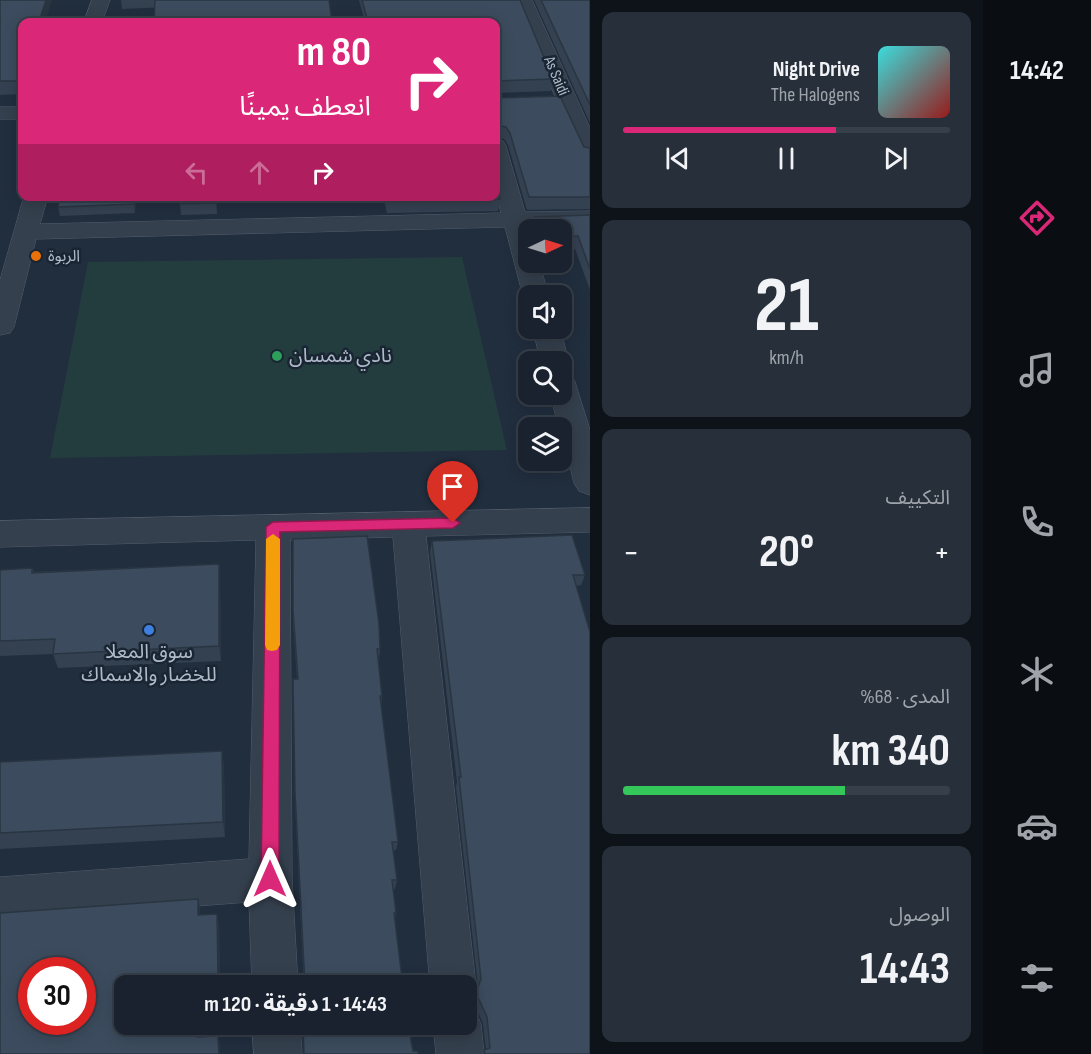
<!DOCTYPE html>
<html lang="ar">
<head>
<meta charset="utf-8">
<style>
  :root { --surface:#19222e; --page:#262f3a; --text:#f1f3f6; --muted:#9fa4aa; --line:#373f4a; --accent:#db2777 }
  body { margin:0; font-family:"Sofia Sans Condensed","Noto Sans Arabic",sans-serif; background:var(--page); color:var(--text); direction:rtl; height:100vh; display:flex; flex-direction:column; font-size:22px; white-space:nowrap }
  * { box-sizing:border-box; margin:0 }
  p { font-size:20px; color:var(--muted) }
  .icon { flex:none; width:33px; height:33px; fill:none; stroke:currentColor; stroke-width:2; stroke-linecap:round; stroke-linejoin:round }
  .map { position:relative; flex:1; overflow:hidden; direction:ltr }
  .drawer { display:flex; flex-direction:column; gap:12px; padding:12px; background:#0e1319; width:393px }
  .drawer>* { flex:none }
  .hud { position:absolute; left:18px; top:18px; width:482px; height:183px; border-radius:12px; box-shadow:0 3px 15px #0003,0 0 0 2px var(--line); direction:rtl; background:#db2777; color:#fff; overflow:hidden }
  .needle { width:39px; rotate:86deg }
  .tools { position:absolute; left:518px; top:219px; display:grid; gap:12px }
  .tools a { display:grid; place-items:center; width:54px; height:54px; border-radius:12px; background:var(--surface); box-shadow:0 3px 15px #0003,0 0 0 2px var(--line); font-size:30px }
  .speed { position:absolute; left:18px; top:957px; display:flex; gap:12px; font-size:30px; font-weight:700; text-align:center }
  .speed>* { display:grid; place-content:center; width:78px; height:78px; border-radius:50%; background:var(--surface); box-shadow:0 3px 15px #0003,0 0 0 2px var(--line); line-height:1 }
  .speed .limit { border:9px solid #d22; background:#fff; color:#111 }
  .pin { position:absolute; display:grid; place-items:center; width:51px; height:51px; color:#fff; margin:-62px -26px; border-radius:50% 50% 50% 0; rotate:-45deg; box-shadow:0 0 6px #0007 }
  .pin .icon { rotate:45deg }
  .me { position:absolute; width:66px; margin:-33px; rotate:0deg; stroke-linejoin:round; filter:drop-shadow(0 0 4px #0008) }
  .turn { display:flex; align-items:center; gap:21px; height:126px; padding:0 30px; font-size:27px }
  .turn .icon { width:78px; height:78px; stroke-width:2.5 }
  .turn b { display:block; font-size:42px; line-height:51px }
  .lanes { display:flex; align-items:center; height:57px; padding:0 30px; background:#0003; justify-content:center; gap:30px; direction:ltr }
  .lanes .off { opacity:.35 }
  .big { font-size:45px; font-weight:700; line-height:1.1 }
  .drawer .card { flex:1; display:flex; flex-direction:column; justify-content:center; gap:9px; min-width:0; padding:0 21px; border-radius:12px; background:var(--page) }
  .drawer .dial { align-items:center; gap:0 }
  .dial b { font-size:78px; line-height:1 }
  .song { display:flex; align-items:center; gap:18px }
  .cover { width:72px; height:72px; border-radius:9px; background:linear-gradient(135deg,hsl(180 70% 55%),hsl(0 70% 35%)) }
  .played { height:6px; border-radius:3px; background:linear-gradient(90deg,var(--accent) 65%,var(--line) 65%) }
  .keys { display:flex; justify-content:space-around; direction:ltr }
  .heat { display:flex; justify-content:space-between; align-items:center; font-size:33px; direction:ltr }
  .charge { height:9px; border-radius:4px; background:linear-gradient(90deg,#34c759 68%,var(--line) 0) }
  .trip { position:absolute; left:114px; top:975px; width:363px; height:60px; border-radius:12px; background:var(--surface); box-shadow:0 3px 15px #0003,0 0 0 2px var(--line); font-weight:700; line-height:60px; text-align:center; direction:rtl }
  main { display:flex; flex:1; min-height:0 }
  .tab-bar { display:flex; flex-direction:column; width:108px; justify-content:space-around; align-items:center; background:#0a0e12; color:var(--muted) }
  .tab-bar .icon { width:42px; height:42px }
  .tab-bar .on { color:var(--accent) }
  .tab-bar b { font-size:27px; color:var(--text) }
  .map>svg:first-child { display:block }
  .green { fill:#233d3f }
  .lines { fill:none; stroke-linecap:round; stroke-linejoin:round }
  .minor-casing { stroke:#535e6c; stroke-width:1 }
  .minor { fill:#35404e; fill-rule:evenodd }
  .wall { fill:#344151 }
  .shaded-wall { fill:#2a3542 }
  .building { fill:#3c4c5e; stroke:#2a3542; stroke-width:1.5; fill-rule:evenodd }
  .route { fill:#db2777; stroke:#8e194d; stroke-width:1.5 }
  .slow { fill:#f59e0b }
  .food-dot { fill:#e8710a; stroke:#1a2533; stroke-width:2 }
  .leisure-dot { fill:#2e9e5b; stroke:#1a2533; stroke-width:2 }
  .shop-dot { fill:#3f7fe0; stroke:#1a2533; stroke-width:2 }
  .labels { text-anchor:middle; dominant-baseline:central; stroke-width:5; stroke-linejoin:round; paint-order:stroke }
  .far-street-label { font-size:16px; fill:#b0bbca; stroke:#1a2533 }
  .far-poi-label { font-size:16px; fill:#b0bbca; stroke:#1a2533; text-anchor:start }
  .poi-label { font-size:20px; fill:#b0bbca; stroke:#1a2533; text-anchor:start }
</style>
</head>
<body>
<main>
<nav class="tab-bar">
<b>14:42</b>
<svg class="icon on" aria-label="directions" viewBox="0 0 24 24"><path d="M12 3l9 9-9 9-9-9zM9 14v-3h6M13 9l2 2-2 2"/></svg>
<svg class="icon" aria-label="music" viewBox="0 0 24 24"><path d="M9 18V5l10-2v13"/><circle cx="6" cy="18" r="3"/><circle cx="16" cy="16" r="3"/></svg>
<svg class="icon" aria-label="phone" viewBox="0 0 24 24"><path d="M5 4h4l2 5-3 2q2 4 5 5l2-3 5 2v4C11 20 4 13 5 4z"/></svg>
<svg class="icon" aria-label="climate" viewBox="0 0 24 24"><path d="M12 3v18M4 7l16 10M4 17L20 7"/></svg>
<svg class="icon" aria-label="car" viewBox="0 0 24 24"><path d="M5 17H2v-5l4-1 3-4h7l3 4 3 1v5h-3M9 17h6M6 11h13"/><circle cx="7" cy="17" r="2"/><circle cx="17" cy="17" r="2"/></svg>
<svg class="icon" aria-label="filters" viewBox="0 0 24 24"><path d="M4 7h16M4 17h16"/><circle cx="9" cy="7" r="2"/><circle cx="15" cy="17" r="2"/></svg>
</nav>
<section class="drawer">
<div class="card">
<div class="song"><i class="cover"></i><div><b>Night Drive</b><p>The Halogens</p></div></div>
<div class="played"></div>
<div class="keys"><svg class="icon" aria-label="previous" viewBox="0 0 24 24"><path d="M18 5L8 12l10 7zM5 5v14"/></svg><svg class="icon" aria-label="pause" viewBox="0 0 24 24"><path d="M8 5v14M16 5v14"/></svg><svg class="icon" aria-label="next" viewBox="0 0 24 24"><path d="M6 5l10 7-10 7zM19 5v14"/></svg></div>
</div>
<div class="card dial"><b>21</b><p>km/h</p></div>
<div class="card"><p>التكييف</p>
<div class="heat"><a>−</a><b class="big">20°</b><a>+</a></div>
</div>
<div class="card"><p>المدى · 68%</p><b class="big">340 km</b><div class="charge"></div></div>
<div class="card"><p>الوصول</p><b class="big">14:43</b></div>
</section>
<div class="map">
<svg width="590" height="1054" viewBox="0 0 590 1054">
  <rect width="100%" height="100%" fill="#212e3e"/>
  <path class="green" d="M462,257L507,450L50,458L88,262Z"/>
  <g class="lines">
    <g class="minor-casing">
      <g id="minor">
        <path d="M92,0H110L102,22H84Z"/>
        <path d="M514,0H532L590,128V159L582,157L579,152Z"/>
        <rect x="0" y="107" width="22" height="12"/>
        <path d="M495,139L503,141L506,146L525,212L590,211V225L529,227L528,262H539L549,296H528V302L523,296L505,227L36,239L14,327L10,333L0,335V280L24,196H48L40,224L501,213L495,188Z"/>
        <path d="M533,328H560L569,362L565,368L561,369V362H541Z"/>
        <path d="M561,373L571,375L575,382L590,430V495L579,491L574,483L561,428H559L550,394H561Z"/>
        <path d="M590,508V532L426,536L476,986L469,1002L466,1004V986H430L393,537L290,540L292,879L298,986H252L249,902L0,921V877L249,859L256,540L0,547V521Z"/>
        <path d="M466,1004L474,1007L481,1024L484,1054H436L433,1024H466Z"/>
        <path d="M252,1024H300L302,1054H254Z"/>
      </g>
    </g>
    <use href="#minor" class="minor"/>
  </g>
  <g class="wall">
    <path d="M0,0L22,22V94L0,95Z"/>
    <path d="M121,0H329L122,9Z"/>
    <path d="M359,0H520L553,79L551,91L495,93V22H365Z"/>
    <path d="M534,0H590V123Z"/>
    <path d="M497,98L584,147L590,148V209L527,210L508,145L504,139L496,137Z"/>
    <path d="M60,196H136L135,213L60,216L58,207Z"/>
    <path d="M216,196L217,214L181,215L180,204Z"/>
    <path d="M383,196H495L500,199L498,211L387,213Z"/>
    <path d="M590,215V290L575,249H561V230H531L534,217Z"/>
    <path d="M293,539L380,649L379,660H378L382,696L381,706L398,842L396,850L393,851L397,880L395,889H393L396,913L395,919L403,986H304L295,802L293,679H297L293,622Z"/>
    <path d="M432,541L585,575L581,585L576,586L590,1054H482L486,1050L483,1024L473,999L478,986L456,787L457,782L430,552Z"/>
    <path d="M219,564L220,580L221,661L58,668L53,654L0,656V570L32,568L34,572Z"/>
    <path d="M222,751L224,768L225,837L0,849V762Z"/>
    <path d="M198,899L200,908V915L219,923L220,982L199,983V986H124V1024H199V1037L218,1036L220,1043V1054H0Z"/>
  </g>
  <g class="shaded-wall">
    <path d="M46,0H52L45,22H39Z"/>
    <path d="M497,125L496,137H495V127Z"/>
    <path d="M134,196H136L135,213L134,204Z"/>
    <path d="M219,564L220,580L221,661L219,646Z"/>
    <path d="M222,751L224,768L225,837L223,822Z"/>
    <path d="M198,899L200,908V924L198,915Z"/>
    <path d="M217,914L219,923L220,982L218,974Z"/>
    <path d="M197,1024H199V1044L197,1037Z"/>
    <path d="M218,1036L220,1043V1054H219Z"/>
  </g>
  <g class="building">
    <path d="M0,0H46L39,22H22V81H0Z"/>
    <path d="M155,0H329L332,22H154Z"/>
    <path d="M362,0H520L553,79L497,81L495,83V22H368Z"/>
    <path d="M541,0H590V105Z"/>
    <path d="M495,96L497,98L560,96L584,147L590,148V197H529L510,133L506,127L497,125L495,127Z"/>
    <path d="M495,177L500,199L388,201L387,196H495Z"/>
    <path d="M60,196H134V204L58,207Z"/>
    <path d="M180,196H216V203L180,204Z"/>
    <path d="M590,215V269L578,236L561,237V230H533L534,217Z"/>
    <path d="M572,535L585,575H573L590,632V1054H485L484,1050L490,1048L487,1017L476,993L481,979L459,777H461L432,541Z"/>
    <path d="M367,536L379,624L380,649H377L382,696H380L398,842H392L397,880H392L396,913H394L403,986H305L295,792L293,679H298L293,611V539Z"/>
    <path d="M219,564V646L53,654L55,639L0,641V570L32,568V573Z"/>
    <path d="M222,751L223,822L0,833V762Z"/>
    <path d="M198,899V915L217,914L218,974L197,975V986H124V1024H197V1037L218,1036L219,1054H0V913ZM32,970H82V1022H32Z"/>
    <path d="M303,1024H408L413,1051H418V1054H304Z"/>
  </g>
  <path class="route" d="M453,518L460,523L453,528L280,532L279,879L276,885L270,887L264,885L261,879L266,527L273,522Z"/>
  <path class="slow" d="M273,534L280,539V645L277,650L272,651L267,650L265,645L266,539Z"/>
  <circle class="food-dot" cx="36" cy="256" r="6"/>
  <circle class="leisure-dot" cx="277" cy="356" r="6"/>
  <circle class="shop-dot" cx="149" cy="630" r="6"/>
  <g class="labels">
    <g class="far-street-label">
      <text transform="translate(556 76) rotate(67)">As Saidi</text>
    </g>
    <g class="far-poi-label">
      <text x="48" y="256">الربوة</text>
    </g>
    <g class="poi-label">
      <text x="289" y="356">نادي شمسان</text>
      <text x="149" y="652" text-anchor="middle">سوق المعلا<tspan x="149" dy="23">للخضار والاسماك</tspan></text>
    </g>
  </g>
</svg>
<div class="tools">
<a><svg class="needle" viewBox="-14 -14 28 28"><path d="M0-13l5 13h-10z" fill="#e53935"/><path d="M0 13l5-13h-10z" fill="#9fa4aa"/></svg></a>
<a><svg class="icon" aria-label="sound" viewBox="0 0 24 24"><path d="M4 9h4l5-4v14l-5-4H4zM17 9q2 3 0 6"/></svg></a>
<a><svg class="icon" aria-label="search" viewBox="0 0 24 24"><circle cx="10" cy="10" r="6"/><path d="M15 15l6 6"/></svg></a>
<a><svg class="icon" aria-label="layers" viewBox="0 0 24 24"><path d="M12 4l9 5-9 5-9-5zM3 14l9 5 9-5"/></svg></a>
</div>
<div class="speed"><div class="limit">30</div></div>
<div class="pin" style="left:453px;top:523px;background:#d93025"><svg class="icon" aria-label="arrive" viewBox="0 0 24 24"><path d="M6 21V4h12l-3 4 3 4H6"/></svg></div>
<svg class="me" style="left:270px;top:879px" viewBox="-20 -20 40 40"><path d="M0-17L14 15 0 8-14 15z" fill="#db2777" stroke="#fff" stroke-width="4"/></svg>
<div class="trip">14:43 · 1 دقيقة · 120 m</div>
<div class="hud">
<div class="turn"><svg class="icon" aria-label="right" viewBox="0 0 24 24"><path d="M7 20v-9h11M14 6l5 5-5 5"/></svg><div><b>80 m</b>انعطف يمينًا</div></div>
<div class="lanes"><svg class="icon off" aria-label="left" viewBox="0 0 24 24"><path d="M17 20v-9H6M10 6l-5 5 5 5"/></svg><svg class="icon off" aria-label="ahead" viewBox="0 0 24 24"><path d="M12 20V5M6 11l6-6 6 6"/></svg><svg class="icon" aria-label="right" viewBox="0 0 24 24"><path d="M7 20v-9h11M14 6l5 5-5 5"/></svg></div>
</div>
</div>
</main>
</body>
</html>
